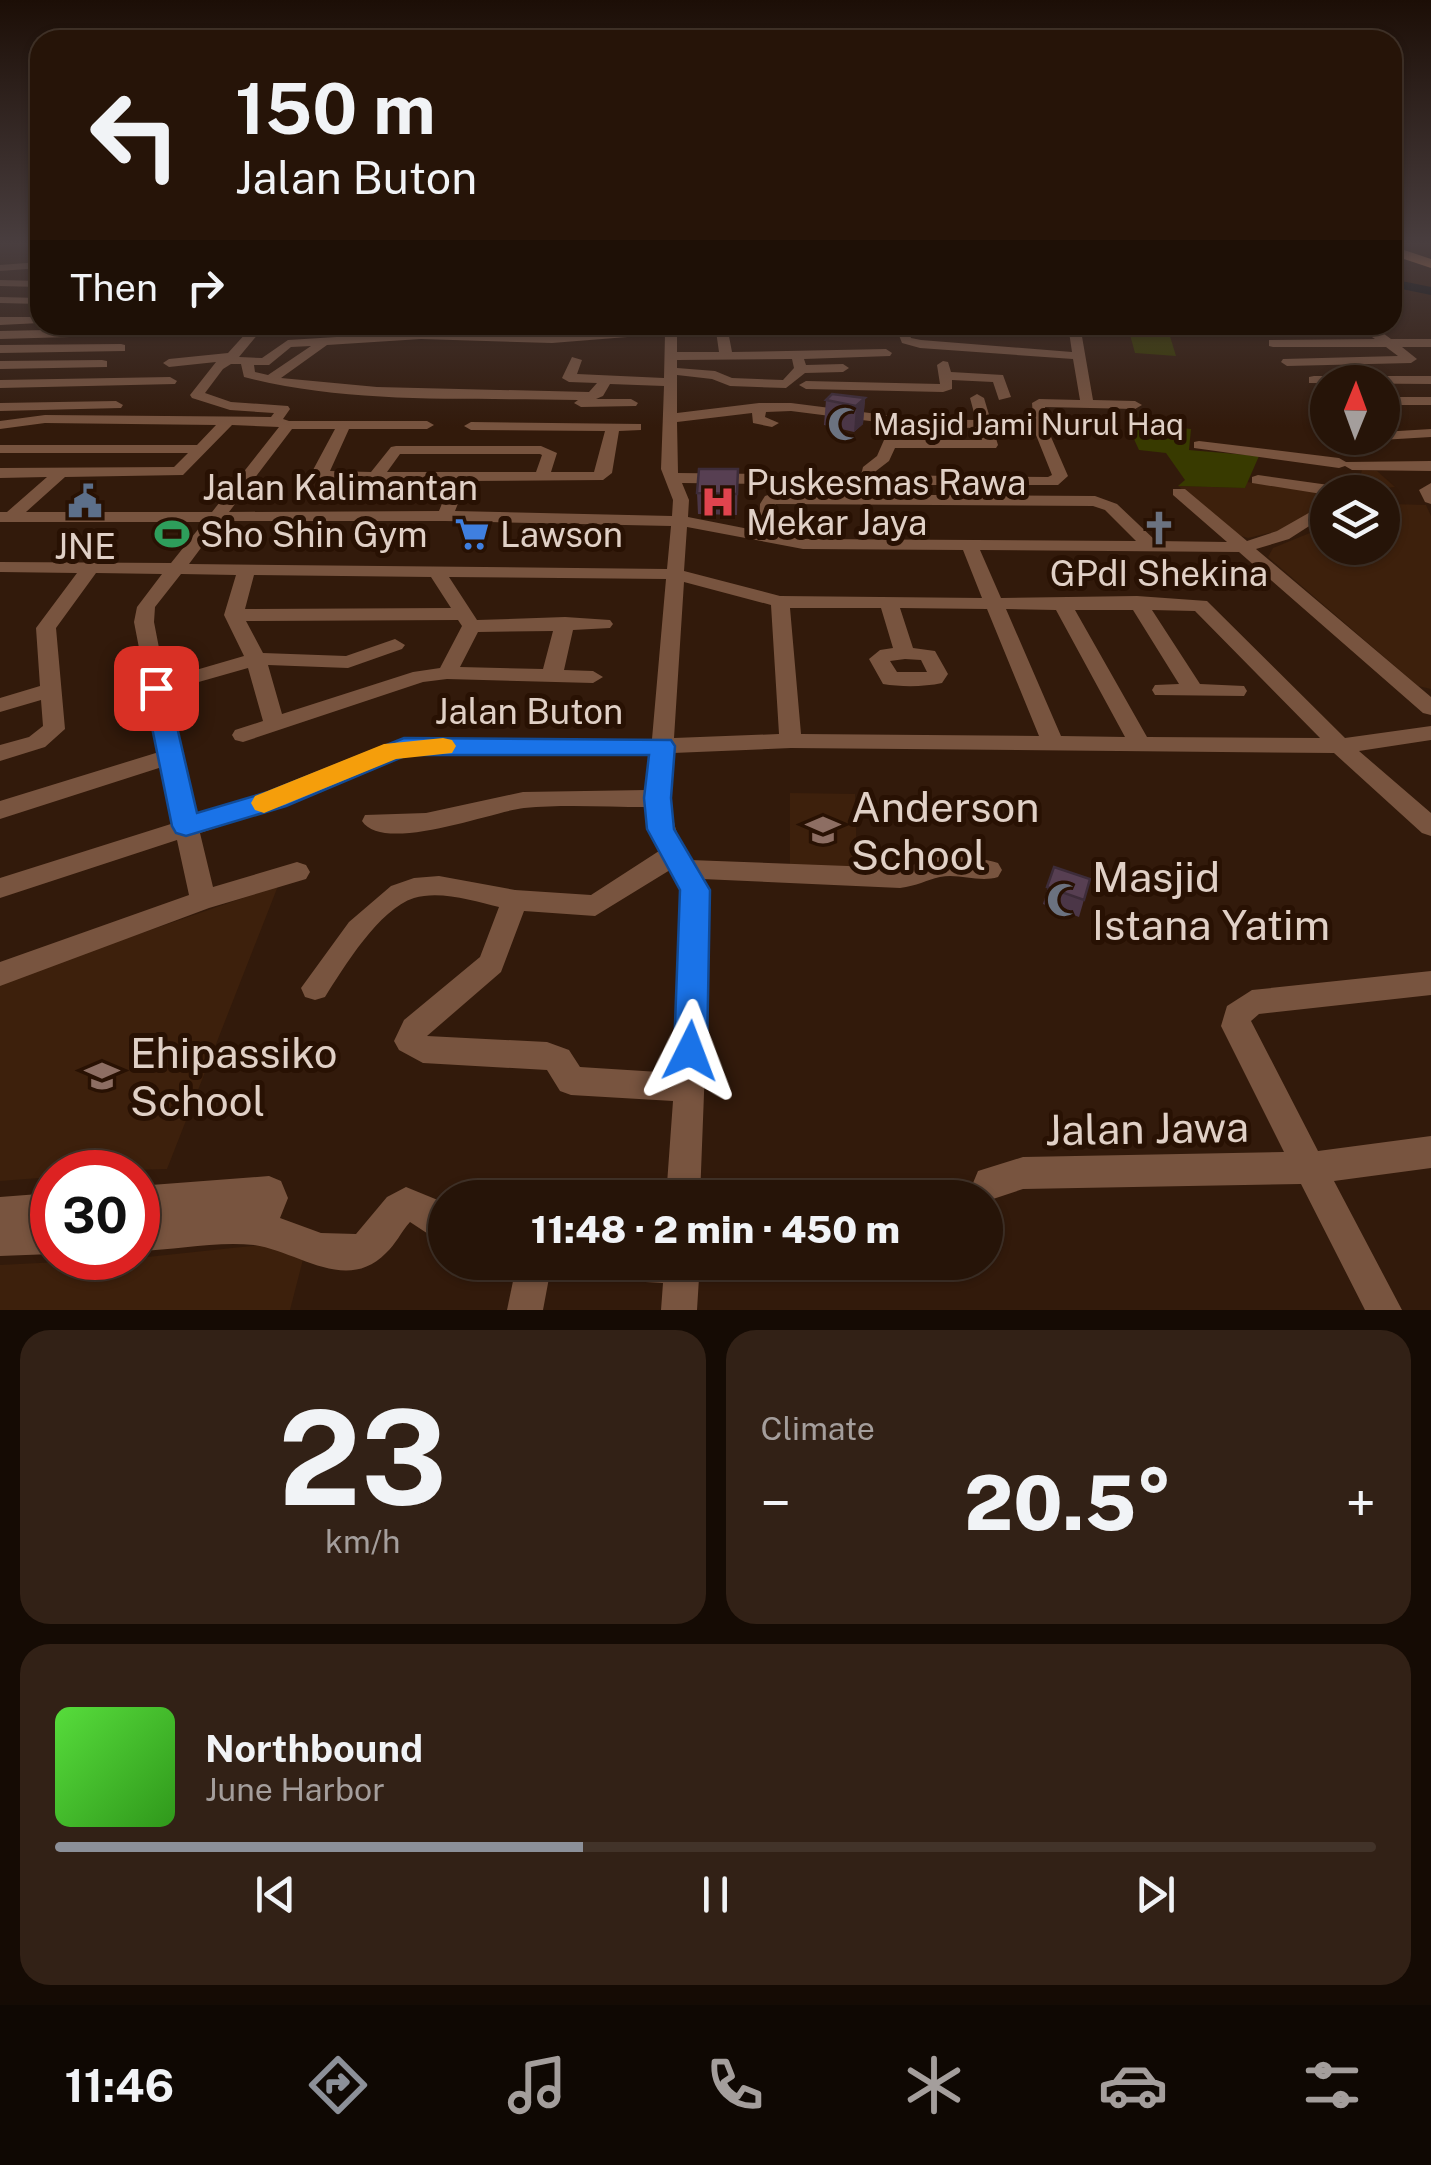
<!DOCTYPE html>
<html lang="en">
<head>
<meta charset="utf-8">
<style>
  :root { --surface:#261408; --page:#322116; --text:#f1f3f6; --muted:#a49e9c; --line:#423329; --accent:#8c9099 }
  body { margin:0; font-family:"Public Sans",sans-serif; background:var(--page); color:var(--text); height:100vh; display:flex; flex-direction:column; font-size:38px; white-space:nowrap }
  * { box-sizing:border-box; margin:0 }
  p { font-size:32px; color:var(--muted) }
  .icon { flex:none; width:55px; height:55px; fill:none; stroke:currentColor; stroke-width:2; stroke-linecap:round; stroke-linejoin:round }
  .map { position:relative; height:1310px; overflow:hidden }
  .details { display:flex; flex-direction:column; gap:20px; padding:20px; background:#150b04; flex:1 }
  .details>* { flex:none }
  .hud { position:absolute; left:30px; top:30px; width:1372px; height:305px; border-radius:30px; box-shadow:0 2px 8px #0004,0 0 0 2px var(--line); background:#261408; color:var(--text); overflow:hidden }
  .needle { width:65px; rotate:1deg }
  .buttons { position:absolute; left:1310px; top:365px; display:grid; gap:20px }
  .buttons a { display:grid; place-items:center; width:90px; height:90px; border-radius:50%; background:var(--surface); box-shadow:0 2px 8px #0004,0 0 0 2px var(--line); font-size:50px }
  .speed { position:absolute; left:30px; top:1150px; display:flex; gap:20px; font-size:50px; font-weight:700; text-align:center }
  .speed>* { display:grid; place-content:center; width:130px; height:130px; border-radius:50%; background:var(--surface); box-shadow:0 2px 8px #0004,0 0 0 2px var(--line); line-height:1 }
  .speed .limit { border:15px solid #d22; background:#fff; color:#111 }
  .pin { position:absolute; display:grid; place-items:center; width:85px; height:85px; color:#fff; margin:-42px; border-radius:20px; box-shadow:0 5px 15px #0006 }
  .me { position:absolute; width:110px; margin:-55px; rotate:3deg; stroke-linejoin:round; filter:drop-shadow(0 0 8px #0008) }
  .turn { display:flex; align-items:center; gap:35px; height:210px; padding:0 40px; font-size:45px }
  .turn .icon { width:130px; height:130px; stroke-width:2.5 }
  .turn b { display:block; font-size:70px; line-height:85px }
  .then { display:flex; align-items:center; height:95px; padding:0 40px; background:#0003; gap:20px; font-size:38px }
  .big { font-size:75px; font-weight:800; line-height:1.1 }
  .details .tile { flex:1; display:flex; flex-direction:column; justify-content:center; gap:15px; min-width:0; padding:0 35px; border-radius:30px; background:var(--page) }
  .details .dial { align-items:center; gap:0 }
  .dial b { font-size:130px; line-height:1 }
  .song { display:flex; align-items:center; gap:30px }
  .cover { width:120px; height:120px; border-radius:15px; background:linear-gradient(135deg,hsl(110 70% 55%),hsl(110 70% 35%)) }
  .played { height:10px; border-radius:5px; background:linear-gradient(90deg,var(--accent) 40%,var(--line) 40%) }
  .keys { display:flex; justify-content:space-around; direction:ltr }
  .heat { display:flex; justify-content:space-between; align-items:center; font-size:55px; direction:ltr }
  .details .tiles { flex:1; display:grid; gap:20px; grid-template-columns:1fr 1fr }
  .tile:last-child { grid-column:span 2 }
  .trip { position:absolute; left:428px; top:1180px; width:575px; height:100px; border-radius:50px; background:var(--surface); box-shadow:0 2px 8px #0004,0 0 0 2px var(--line); font-weight:800; line-height:100px; text-align:center }
  .tab-bar { display:flex; height:160px; justify-content:space-around; align-items:center; background:#0f0803; color:var(--muted) }
  .tab-bar .icon { width:70px; height:70px }
  .tab-bar .active { color:var(--accent) }
  .tab-bar b { font-size:45px; color:var(--text) }
  .map>svg:first-child { display:block }
  .built { fill:#3d200c }
  .green { fill:#383a00 }
  .lines { fill:none; stroke-linecap:round; stroke-linejoin:round }
  .river { fill:#000a10; fill-rule:evenodd }
  .minor { fill:#78543f; fill-rule:evenodd }
  .highway { fill:#f39961; fill-rule:evenodd }
  .wall { fill:#4b3647 }
  .shaded-wall { fill:#3d2c39 }
  .building { fill:#573f52; stroke:#3d2c39; stroke-width:2.5 }
  .route { fill:#1a73e8; stroke:#114b97; stroke-width:2.5 }
  .slow { fill:#f59e0b }
  .labels { text-anchor:middle; dominant-baseline:central; stroke-width:10; stroke-linejoin:round; paint-order:stroke }
  .far-poi-label { font-size:30px; fill:#e0d0c6; stroke:#281103; text-anchor:start }
  .poi-label { font-size:35px; fill:#e0d0c6; stroke:#281103; text-anchor:start }
  .street-label { font-size:35px; fill:#e0d0c6; stroke:#281103 }
  .near-poi-label { font-size:42px; fill:#e0d0c6; stroke:#281103; text-anchor:start }
  .near-street-label { font-size:42px; fill:#e0d0c6; stroke:#281103 }
</style>
</head>
<body>
<div class="map">
<svg width="1431" height="1310" viewBox="0 0 1431 1310">
  <rect width="100%" height="100%" fill="#321a0b"/>
  <g class="built">
    <path d="M1362,470L1377,471L1395,487L1384,488L1391,504L1426,505L1431,516V689L1418,686L1268,557L1273,548L1327,526L1328,548H1382V492H1356Z"/>
    <path d="M1247,482L1327,494V501L1290,528L1248,538L1232,533L1178,486L1245,488Z"/>
    <path d="M790,793L855,794L857,867L790,865Z"/>
    <path d="M278,886L167,1169L52,1172V1177L0,1181V982Z"/>
    <path d="M308,1240L290,1310H0V1265L138,1258Z"/>
  </g>
  <g class="green">
    <path d="M1129,331L1169,333L1176,356L1135,353Z"/>
    <path d="M1136,423L1191,429L1189,450L1259,456L1245,488L1178,486L1185,480L1166,453L1139,450L1128,426L1136,427Z"/>
  </g>
  <g class="lines">
    <path class="river" d="M1392,279L1431,287V295L1392,287Z"/>
    <g class="minor">
      <path d="M40,262V268L0,271V265Z"/>
      <path d="M0,280L40,281V287L0,286Z"/>
      <path d="M0,297L40,298V304L0,303Z"/>
      <path d="M0,317H40V323L0,325Z"/>
      <path d="M220,325H330L324,329L259,333L239,357L262,358L288,340L417,332L421,325H433L429,332L552,335L677,325V352H719L716,331L722,327L728,331L732,352L886,349L892,353L890,356L804,359L806,365L843,364L849,368L843,372L805,373L786,388L730,386L712,379L677,375V413L759,403H791L917,419L976,420L970,398L977,394L984,398L998,445L996,448H895L889,461L876,471V475L1048,477L1052,475L1034,430L1032,403L1039,399L1080,400L1073,359L920,348L902,343L895,325H907L911,338L921,340L1072,352L1068,325H1080L1093,400L1135,401L1142,405L1135,409L1045,407L1048,430L1068,476L1058,485H876L869,488L862,485L682,483L689,500L688,517L759,531L760,504L765,496L771,494L1095,496L1117,504L1156,541L1227,542L1173,495V489H1185L1247,541L1277,531L1328,502V514L1289,539L1256,549L1431,697V715L1423,713L1239,552L980,550L1001,598L1137,596L1207,601L1345,738L1431,726V740L1359,751L1431,813V836L1422,833L1334,753L791,748L673,753C670,795 667,822 690,860L900,868C912,867 920,861 932,858C949,854 980,858 998,863L1002,870L998,877C979,883 959,873 940,877C926,880 917,886 900,888L702,879L708,890L707,1015L700,1198H666L673,1101L571,1095L560,1091L547,1070L423,1063L399,1050L394,1041L404,1020L480,957L499,907C474,901 440,890 414,898C379,909 344,967 325,997L315,1000L305,997L301,988L349,922L391,886L414,878L439,876L515,890L591,895L659,851L651,836L647,807C607,807 564,804 524,808C490,812 383,854 362,821L365,815L426,813L523,792L647,790L650,754H407L285,805L200,833L213,887L297,862L306,865L310,872L306,879L209,908L0,986V962L189,895L177,840L0,898V878L174,823L162,767L0,819V801L159,752L134,622L137,607L162,574L96,573L56,628L65,729L45,747L0,761V745L29,737L43,726L41,700L0,712V698L40,686L36,628L77,573L0,572V562L171,563L204,522H0V512H7L47,477L0,478V468L174,467L188,453H0V445H197L216,425L45,423L0,429V421L45,415L271,417L274,413L230,410L192,398L190,395L216,362L169,367L163,363L169,359L228,353L247,332ZM665,334L664,378L577,374L582,360L572,357L562,378L569,382L597,383L589,392L377,387L281,378L327,345L421,339L552,343ZM311,346L268,375L255,372L254,365H269L291,347ZM792,359L794,368L783,380L732,378L715,371L677,368V360ZM231,364H241L244,377C351,405 468,397 578,400L574,403L581,407L636,406L638,403L631,399H596L603,396L610,384L664,386L661,469L673,500L672,516L455,511L467,481L603,480L612,473L619,431L641,430V424L471,422L464,426L471,430L605,431L594,472H551L557,453L541,446H396L391,447L371,472L330,471L349,429H427L434,425L427,421H289L283,419L290,409L288,406L231,402L205,393L223,369ZM791,411L917,427L979,428L982,440H884L877,456L863,467L861,475L678,473L677,422L752,413L753,423L772,427L779,423L765,417L766,412ZM232,425L279,427L212,512H26L65,477L183,475ZM292,429H335L313,470L321,479L451,481L439,511L229,512ZM400,454H540L542,455L536,472H387ZM776,504L1093,506L1105,510L1136,541L803,539L776,534ZM221,521H445L671,526L667,569L189,564ZM687,527L803,549L963,550L982,598L780,596L684,571ZM181,574L236,575L224,615L244,656L165,679L154,622L155,607ZM254,575L431,577L451,608L245,609ZM449,577L666,579L652,739L404,740L269,793L196,816L167,691L248,668L263,721L235,730L232,735L235,740L243,742L423,682L447,679L593,683L603,677L593,671L564,670L573,630L610,628L613,624L610,620L565,617L477,620ZM684,582L771,605L779,734L674,738ZM790,608H881L893,648L880,650L869,659L883,684C901,687 924,687 942,683L948,674L935,651L913,648L900,608L987,609L1039,736L801,734ZM1006,609L1056,610L1125,737L1061,736ZM1075,610H1133L1179,684L1155,685L1152,690L1155,695L1244,696L1247,691L1244,686L1200,684L1152,610L1195,611L1320,738L1147,737ZM458,620L462,626L440,668L413,672L282,714L268,665L348,668L402,649L405,645L395,639L346,656L263,653L246,621ZM553,631L543,669L460,667L478,632ZM905,659L921,660L927,672H897L890,661ZM670,870L682,891L675,1073L580,1067L569,1050L547,1042L427,1036L501,972L524,911L595,916Z"/>
      <path d="M1260,325H1372L1391,339H1431V347H1402L1417,359L1411,363L1287,366L1281,362L1283,359L1398,356L1386,347H1273L1269,346V340L1375,339L1363,331H1265L1261,330Z"/>
      <path d="M136,328L140,329V335L0,339V331Z"/>
      <path d="M121,344L125,345V351L0,353V345Z"/>
      <path d="M102,360L107,361V367L0,369V361Z"/>
      <path d="M943,361L948,362L951,372L1003,375L1011,397L999,400L993,382L952,380V389L943,392L806,389L799,385L806,381L940,384L937,365Z"/>
      <path d="M1314,376H1431V384L1309,383V377Z"/>
      <path d="M170,377L177,381L175,384L0,388V380Z"/>
      <rect x="1382" y="397" width="49" height="8"/>
      <path d="M116,401L123,405L121,408L0,411V403Z"/>
      <path d="M1431,429V437L1381,440L1349,452L1342,448L1363,438H1382V432Z"/>
      <path d="M1199,441L1339,458L1346,462L1431,461V471L1352,470L1345,466L1339,468L1194,448V442Z"/>
      <path d="M1258,475L1343,487L1351,492L1328,495L1252,483V477Z"/>
      <path d="M1431,483V504L1425,502L1419,490Z"/>
      <path d="M1431,971V995L1259,1014L1251,1021L1318,1151L1431,1136V1168L1334,1181L1402,1310H1365L1301,1184L1023,1189L990,1200L978,1195L973,1183L978,1171L1023,1157L1284,1152L1221,1026L1227,1006L1252,990Z"/>
      <path d="M269,1176L281,1181L288,1198L280,1218L321,1233L356,1234L387,1197L406,1187L445,1203V1245L410,1222C401,1232 396,1244 386,1253C346,1294 298,1251 254,1245C216,1241 176,1250 138,1251V1186Z"/>
      <path d="M52,1193V1254L0,1256V1197Z"/>
      <path d="M517,1262H552L543,1310H507Z"/>
      <path d="M593,1262H700L697,1310H661L663,1283L610,1280L598,1274Z"/>
    </g>
    <path class="highway" d="M1392,246L1431,259V268L1392,255Z"/>
  </g>
  <g class="wall">
    <path d="M865,398L863,424L854,432L824,425L826,400Z"/>
    <path d="M738,469L737,515L698,514L697,493Z"/>
    <path d="M1054,867L1090,879L1079,917L1043,904Z"/>
  </g>
  <path class="shaded-wall" d="M865,398L863,424L854,432L856,406Z"/>
  <g class="building">
    <path d="M832,394L865,398L856,406L826,400Z"/>
    <path d="M699,469H738L737,494L697,493Z"/>
    <path d="M1054,867L1090,879L1084,900L1047,887Z"/>
  </g>
  <linearGradient id="sky" x2="0" y2="1"><stop stop-color="#1c0e06"/><stop offset="0.57" stop-color="#493e3f"/><stop offset="1" stop-color="#493e3f" stop-opacity="0"/></linearGradient>
  <rect width="1431" height="427" fill="url(#sky)"/>
  <path class="route" d="M156,680L168,688L197,813L268,792L404,738L671,740L675,746L671,798L674,829L710,890L707,1051L703,1062L690,1067L678,1062L674,1051L680,890L647,829L644,798L649,755H407L286,806L186,836L176,833L172,826L144,688Z"/>
  <path class="slow" d="M443,738L452,740L456,746L452,753L396,759L264,813L255,810L251,803L255,796L384,744Z"/>
  <defs>
    <g id="mosque-bare" transform="scale(2.7)"><path d="M3.5-4.9A6 6 0 1 0 3.5 4.9A5 5 0 1 1 3.5-4.9Z" fill="#6b7280" stroke="#281103" stroke-width="2.5" paint-order="stroke"/></g>
    <g id="civic-bare" transform="scale(2.7)"><path d="M-.6-6.5H3V-4.5H.6V-3L4-1V1h2V6H-6V1h2V-1L-.6-3ZM-1.2 2.5V6h2.4V2.5Z" fill="#5c6f8a" stroke="#281103" stroke-width="2.5" paint-order="stroke"/></g>
    <g id="hospital-bare" transform="scale(2.7)"><path d="M-5-5h3v3.5h4V-5h3V5h-3V1.5h-4V5h-3Z" fill="#e0444e" stroke="#281103" stroke-width="2.5" paint-order="stroke"/></g>
    <g id="church-bare" transform="scale(2.7)"><path d="M-1.2-6h2.4v3.5h3.3v2.4h-3.3V6h-2.4V-.1h-3.3v-2.4h3.3Z" fill="#6b7280" stroke="#281103" stroke-width="2.5" paint-order="stroke"/></g>
    <g id="stadium-bare" transform="scale(2.7)"><path d="M0-5a6.5 5 0 1 0 0 10a6.5 5 0 1 0 0-10ZM-3.5-1.8h7v3.6h-7Z" fill="#2e9e5b" stroke="#281103" stroke-width="2.5" paint-order="stroke"/></g>
    <g id="supermarket-bare" transform="scale(2.7)"><path d="M-6-5.5h2.5l.6 2H6L4.5 2H-2.5L-4.4-4H-6ZM-1.5 3.2a1.3 1.3 0 1 0 .1 0ZM3 3.2a1.3 1.3 0 1 0 .1 0Z" fill="#3f7fe0" stroke="#281103" stroke-width="2.5" paint-order="stroke"/></g>
    <g id="school-bare" transform="scale(2.7)"><path d="M0-5L7-2L0 1L-7-2ZM-4 1L0 2.5L4 1V4Q0 6-4 4Z" fill="#8d6e63" stroke="#281103" stroke-width="2.5" paint-order="stroke"/></g>
  </defs>
  <g fill-rule="evenodd">
    <use href="#mosque-bare" x="845" y="424"/>
    <use href="#civic-bare" x="85" y="501"/>
    <use href="#hospital-bare" x="718" y="502"/>
    <use href="#church-bare" x="1159" y="528"/>
    <use href="#stadium-bare" x="172" y="534"/>
    <use href="#supermarket-bare" x="472" y="534"/>
    <use href="#school-bare" x="823" y="830"/>
    <use href="#mosque-bare" x="1064" y="900"/>
    <use href="#school-bare" x="102" y="1076"/>
  </g>
  <g class="labels">
    <g class="far-poi-label">
      <text x="873" y="424">Masjid Jami Nurul Haq</text>
    </g>
    <g class="poi-label">
      <text x="746" y="482">Puskesmas Rawa<tspan x="746" dy="40">Mekar Jaya</tspan></text>
      <text x="200" y="534">Sho Shin Gym</text>
      <text x="500" y="534">Lawson</text>
      <text x="85" y="546" text-anchor="middle">JNE</text>
      <text x="1159" y="573" text-anchor="middle">GPdI Shekina</text>
    </g>
    <g class="street-label">
      <text x="340" y="487">Jalan Kalimantan</text>
      <text x="529" y="711">Jalan Buton</text>
    </g>
    <g class="near-poi-label">
      <text x="851" y="806">Anderson<tspan x="851" dy="48">School</tspan></text>
      <text x="1092" y="876">Masjid<tspan x="1092" dy="48">Istana Yatim</tspan></text>
      <text x="130" y="1052">Ehipassiko<tspan x="130" dy="48">School</tspan></text>
    </g>
    <g class="near-street-label">
      <text transform="translate(1147 1128) rotate(-1)">Jalan Jawa</text>
    </g>
  </g>
</svg>
<div class="buttons">
<a><svg class="needle" viewBox="-14 -14 28 28"><path d="M0-13l5 13h-10z" fill="#e53935"/><path d="M0 13l5-13h-10z" fill="#a49e9c"/></svg></a>
<a><svg class="icon" aria-label="layers" viewBox="0 0 24 24"><path d="M12 4l9 5-9 5-9-5zM3 14l9 5 9-5"/></svg></a>
</div>
<div class="speed"><div class="limit">30</div></div>
<div class="pin" style="left:156px;top:688px;background:#d93025"><svg class="icon" aria-label="arrive" viewBox="0 0 24 24"><path d="M6 21V4h12l-3 4 3 4H6"/></svg></div>
<svg class="me" style="left:690px;top:1051px" viewBox="-20 -20 40 40"><path d="M0-17L14 15 0 8-14 15z" fill="#1a73e8" stroke="#fff" stroke-width="4"/></svg>
<div class="trip">11:48 · 2 min · 450 m</div>
<div class="hud">
<div class="turn"><svg class="icon" aria-label="left" viewBox="0 0 24 24"><path d="M17 20v-9H6M10 6l-5 5 5 5"/></svg><div><b>150 m</b>Jalan Buton</div></div>
<div class="then">Then<svg class="icon" aria-label="right" viewBox="0 0 24 24"><path d="M7 20v-9h11M14 6l5 5-5 5"/></svg></div>
</div>
</div>
<section class="details">
<div class="tiles">
<div class="tile dial"><b>23</b><p>km/h</p></div>
<div class="tile"><p>Climate</p>
<div class="heat"><a>−</a><b class="big">20.5°</b><a>+</a></div>
</div>
<div class="tile">
<div class="song"><i class="cover"></i><div><b>Northbound</b><p>June Harbor</p></div></div>
<div class="played"></div>
<div class="keys"><svg class="icon" aria-label="previous" viewBox="0 0 24 24"><path d="M18 5L8 12l10 7zM5 5v14"/></svg><svg class="icon" aria-label="pause" viewBox="0 0 24 24"><path d="M8 5v14M16 5v14"/></svg><svg class="icon" aria-label="next" viewBox="0 0 24 24"><path d="M6 5l10 7-10 7zM19 5v14"/></svg></div>
</div>
</div>
</section>
<nav class="tab-bar">
<b>11:46</b>
<svg class="icon active" aria-label="directions" viewBox="0 0 24 24"><path d="M12 3l9 9-9 9-9-9zM9 14v-3h6M13 9l2 2-2 2"/></svg>
<svg class="icon" aria-label="music" viewBox="0 0 24 24"><path d="M9 18V5l10-2v13"/><circle cx="6" cy="18" r="3"/><circle cx="16" cy="16" r="3"/></svg>
<svg class="icon" aria-label="phone" viewBox="0 0 24 24"><path d="M5 4h4l2 5-3 2q2 4 5 5l2-3 5 2v4C11 20 4 13 5 4z"/></svg>
<svg class="icon" aria-label="climate" viewBox="0 0 24 24"><path d="M12 3v18M4 7l16 10M4 17L20 7"/></svg>
<svg class="icon" aria-label="car" viewBox="0 0 24 24"><path d="M5 17H2v-5l4-1 3-4h7l3 4 3 1v5h-3M9 17h6M6 11h13"/><circle cx="7" cy="17" r="2"/><circle cx="17" cy="17" r="2"/></svg>
<svg class="icon" aria-label="filters" viewBox="0 0 24 24"><path d="M4 7h16M4 17h16"/><circle cx="9" cy="7" r="2"/><circle cx="15" cy="17" r="2"/></svg>
</nav>
</body>
</html>
